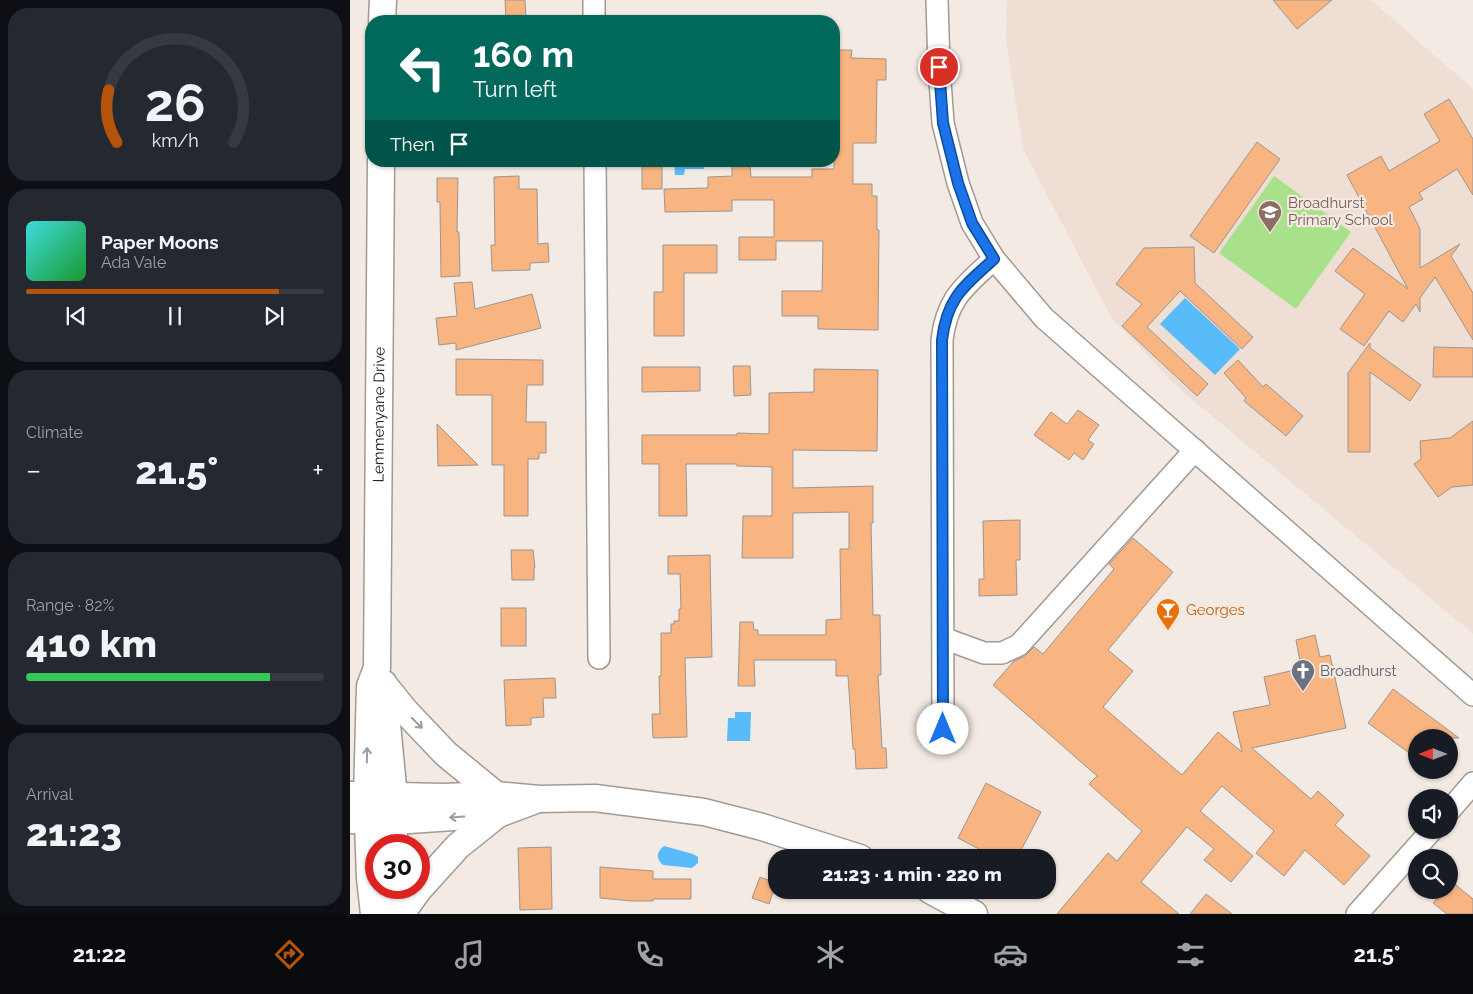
<!DOCTYPE html>
<html lang="en">
<head>
<meta charset="utf-8">
<style>
  :root { --surface:#171b24; --page:#242831; --text:#f1f3f6; --muted:#9ea1a6; --line:#363941; --accent:#b45309 }
  body { margin:0; font-family:Raleway,sans-serif; background:var(--page); color:var(--text); height:100vh; display:flex; flex-direction:column; font-size:19px; white-space:nowrap }
  * { box-sizing:border-box; margin:0 }
  p { font-size:16px; color:var(--muted) }
  .icon { flex:none; width:28px; height:28px; fill:none; stroke:currentColor; stroke-width:2; stroke-linecap:round; stroke-linejoin:round }
  .map { position:relative; flex:1; overflow:hidden }
  .sheet { display:flex; flex-direction:column; gap:8px; padding:8px; background:#0d0f14; width:350px }
  .sheet>* { flex:none }
  .top-card { position:absolute; left:15px; top:15px; width:475px; height:152px; border-radius:20px; box-shadow:0 1px 4px #0004; background:#00695c; color:#fff; overflow:hidden }
  .needle { width:32px; rotate:270deg }
  .tools { position:absolute; left:1058px; top:729px; display:grid; gap:10px }
  .tools a { display:grid; place-items:center; width:50px; height:50px; border-radius:50%; background:var(--surface); box-shadow:0 1px 4px #0004; font-size:25px }
  .speed { position:absolute; left:15px; top:834px; display:flex; gap:10px; font-size:25px; font-weight:700; text-align:center }
  .speed>* { display:grid; place-content:center; width:65px; height:65px; border-radius:50%; background:var(--surface); box-shadow:0 1px 4px #0004; line-height:1 }
  .speed .limit { border:8px solid #d22; background:#fff; color:#111 }
  .pin { position:absolute; display:grid; place-items:center; width:42px; height:42px; color:#fff; margin:-21px; border:2px solid #fff; border-radius:50%; box-shadow:0 1px 5px #0007 }
  .me { position:absolute; width:55px; margin:-28px; rotate:0deg; stroke-linejoin:round; filter:drop-shadow(0 0 4px #0008) }
  .turn { display:flex; align-items:center; gap:18px; height:105px; padding:0 25px; font-size:22px }
  .turn .icon { width:65px; height:65px; stroke-width:2.5 }
  .turn b { display:block; font-size:35px; line-height:42px }
  .then { display:flex; align-items:center; height:48px; padding:0 25px; background:#0003; gap:10px; font-size:19px }
  .big { font-size:38px; font-weight:800; line-height:1.1 }
  .sheet .tile { flex:1; display:flex; flex-direction:column; justify-content:center; gap:8px; min-width:0; padding:0 18px; border-radius:20px; background:var(--page) }
  .sheet .dial { align-items:center; gap:0 }
  .dial svg { height:130px; overflow:visible; fill:none; stroke:var(--line); stroke-width:7; stroke-linecap:round; text-anchor:middle }
  .dial text { fill:var(--text); stroke:none }
  .song { display:flex; align-items:center; gap:15px }
  .cover { width:60px; height:60px; border-radius:8px; background:linear-gradient(135deg,hsl(180 70% 55%),hsl(130 70% 35%)) }
  .played { height:5px; border-radius:2px; background:linear-gradient(90deg,var(--accent) 85%,var(--line) 85%) }
  .keys { display:flex; justify-content:space-around; direction:ltr }
  .heat { display:flex; justify-content:space-between; align-items:center; font-size:28px; direction:ltr }
  .charge { height:8px; border-radius:4px; background:linear-gradient(90deg,#34c759 82%,var(--line) 0) }
  .trip { position:absolute; left:418px; top:849px; width:288px; height:50px; border-radius:20px; background:var(--surface); box-shadow:0 1px 4px #0004; font-weight:800; line-height:50px; text-align:center }
  .tabs { display:flex; height:80px; justify-content:space-around; align-items:center; background:#090b0e; color:var(--muted) }
  .tabs .icon { width:35px; height:35px }
  .tabs .current { color:var(--accent) }
  .tabs b { font-size:22px; color:var(--text) }
  main { display:flex; flex:1; min-height:0 }
  .map>svg:first-child { display:block }
  .built { fill:#efded3 }
  .green { fill:#a9e18b }
  .water { fill:#58bcfa }
  .building { fill:#f8b481; stroke:#9e958f }
  .lines { fill:none; stroke-linecap:round; stroke-linejoin:round }
  .minor-casing { stroke:#a29993; stroke-width:24 }
  .tertiary-casing { stroke:#a29993; stroke-width:29 }
  .minor { stroke:#fff; stroke-width:21 }
  .tertiary { stroke:#fff; stroke-width:26 }
  .oneway { stroke:#9e9c9c }
  .route-casing { stroke:#114b97; stroke-width:12 }
  .route { stroke:#1a73e8; stroke-width:9 }
  .labels { text-anchor:middle; dominant-baseline:central; stroke-width:4.5; stroke-linejoin:round; paint-order:stroke }
  .education-label { font-size:15px; fill:#785e54; stroke:#f4eae4; text-anchor:start }
  .street-label { font-size:15px; fill:#282422; stroke:#f4eae4 }
  .food-label { font-size:15px; fill:#c56008; stroke:#f4eae4; text-anchor:start }
  .worship-label { font-size:15px; fill:#5b616d; stroke:#f4eae4; text-anchor:start }
</style>
</head>
<body>
<main>
<section class="sheet">
<div class="tile dial"><svg viewBox="0 0 100 80">
<path d="M14 69A42 42 0 1 1 86 69"/>
<path d="M14 69A42 42 0 0 1 9 37" stroke="#b45309"/>
<text x="50" y="56" font-size="32" font-weight="700">26</text>
<text x="50" y="72" font-size="11">km/h</text>
</svg></div>
<div class="tile">
<div class="song"><i class="cover"></i><div><b>Paper Moons</b><p>Ada Vale</p></div></div>
<div class="played"></div>
<div class="keys"><svg class="icon" aria-label="previous" viewBox="0 0 24 24"><path d="M18 5L8 12l10 7zM5 5v14"/></svg><svg class="icon" aria-label="pause" viewBox="0 0 24 24"><path d="M8 5v14M16 5v14"/></svg><svg class="icon" aria-label="next" viewBox="0 0 24 24"><path d="M6 5l10 7-10 7zM19 5v14"/></svg></div>
</div>
<div class="tile"><p>Climate</p>
<div class="heat"><a>−</a><b class="big">21.5°</b><a>+</a></div>
</div>
<div class="tile"><p>Range · 82%</p><b class="big">410 km</b><div class="charge"></div></div>
<div class="tile"><p>Arrival</p><b class="big">21:23</b></div>
</section>
<div class="map">
<svg width="1123" height="914" viewBox="0 0 1123 914">
  <rect width="100%" height="100%" fill="#f4eae4"/>
  <path class="built" d="M657,0H1021L1123,89V634L825,385L761,317L673,149L656,40Z"/>
  <path class="green" d="M924,176L1001,232L946,309L869,253Z"/>
  <g class="water">
    <path d="M324,161H354V169H335L334,175H325Z"/>
    <path d="M835,298L890,349L865,375L810,324Z"/>
    <path d="M385,712H401L400,741H377L378,718H385Z"/>
    <path d="M314,846L343,854L348,857V863L342,868L313,865C306,859 306,852 314,846Z"/>
  </g>
  <g class="building">
    <path d="M155,0H175L176,18L156,19Z"/>
    <path d="M923,0H982L947,29Z"/>
    <path d="M484,50H502L501,58L536,59V80H527L526,143H503V184H522V196H527V230H529L528,330L468,329V316H432V291H472L473,241H426V260H389V237H424V200H382V211L315,212L314,189L358,188V177L382,176V166H400L401,177H462V169H484Z"/>
    <path d="M1099,99L1123,139V195L1107,169L1069,193L1073,199L1059,207L1070,229V268L1110,244L1101,256L1123,293V340L1085,277L1070,298V312L1066,304L1053,322L1039,311L1014,346L990,329L1015,294L985,271L1003,248L1058,289L997,175L1031,156L1039,171L1090,141L1074,114Z"/>
    <path d="M907,142L930,159L864,253L840,236Z"/>
    <rect x="292" y="161" width="20" height="28"/>
    <path d="M169,176V189H187L188,244L198,243L199,262L180,263V270L142,271L141,245H145L144,177Z"/>
    <path d="M87,178H108L107,232H109L110,276L91,277L90,202H87Z"/>
    <path d="M313,245H367V273H334V336H304V292H313Z"/>
    <path d="M844,247L845,283L903,337L892,349L830,291L797,327L858,384L847,396L772,326L792,304L766,284L794,248Z"/>
    <path d="M122,282L125,309L182,294L191,328L106,350V343L89,345L86,318L107,316L104,283Z"/>
    <path d="M1020,343V348L1071,385L1060,401L1020,372V452H998V373Z"/>
    <path d="M1084,347L1123,348V377H1083Z"/>
    <path d="M106,359L193,360V385H177L176,422H196V453H189V459H178V516H154V465H142V395H106Z"/>
    <path d="M888,360L913,387L916,384L953,416L936,436L894,401L896,398L874,373Z"/>
    <path d="M383,366H400L401,395L384,396Z"/>
    <path d="M292,367H350V391L292,392Z"/>
    <path d="M464,369L528,370L527,451L443,450V488L523,486V523H521L523,615H530L531,675H528L532,748H536L537,768L506,769L505,749H503L498,676H486V660H404L405,686H388L390,622H403L404,630H408V635H476V620L491,619L490,549H499V512L443,513V558H392L393,516H422V467L387,466V464H336L337,516H309V464H292V435H387V433L419,434V393L464,392Z"/>
    <path d="M728,410L749,425L738,440L744,444L733,460L724,453L719,460L684,435L701,412L717,424Z"/>
    <path d="M1123,421V485L1102,487L1088,497L1064,464L1071,459L1070,441L1100,438Z"/>
    <path d="M87,424L128,465L88,466Z"/>
    <path d="M670,520V560H666L667,595L629,596V579H634L633,521Z"/>
    <path d="M783,538L823,572L758,650L783,671L753,707L832,775L868,732L892,752L883,712L920,705L914,677L949,669L947,662L950,661L946,640L965,635L970,657L980,655L996,728L902,748L961,799L968,791L994,815L985,825L1020,856L994,885L955,850L934,876L906,853L924,831L872,786L850,811L903,856L881,882L854,860L864,849L837,827L791,882L829,914H707L758,853L767,861L792,831L739,784L747,776L643,685L664,661L675,656L684,647L693,654L764,569L759,564Z"/>
    <path d="M161,550H183L185,568H184V580H162Z"/>
    <path d="M360,555L362,657L335,658L337,737L303,738L302,714H310L309,676H311V633H321V624H324V621H329V609H331L330,574H318V556Z"/>
    <rect x="151" y="608" width="25" height="38"/>
    <path d="M205,678L206,698H193L194,717L181,718V725L156,726L154,680Z"/>
    <path d="M1043,689L1109,738H1066V758L1018,723Z"/>
    <path d="M636,783L691,812L667,858H646L608,838Z"/>
    <path d="M201,847L202,909L170,910L168,848Z"/>
    <path d="M250,867L303,871V879H341V899H303V901H282L250,898Z"/>
    <path d="M410,877L426,883L419,904L402,898Z"/>
    <path d="M1101,881L1123,899V914H1097L1083,903L1094,890H1099V884Z"/>
    <path d="M856,894L882,914H840Z"/>
  </g>
  <g class="lines">
    <g class="minor-casing">
      <g id="minor">
        <path d="M244,0V21"/>
        <path d="M587,0L589,67L593,123L608,183L622,223L644,259L694,318L1123,695"/>
        <path d="M245,161L249,658"/>
        <path d="M593,638L634,653H652L669,645L845,450"/>
        <path d="M593,729L592,340C597,298 614,287 644,259"/>
        <path d="M1099,811L1123,783"/>
        <path d="M1007,914L1082,830"/>
      </g>
    </g>
    <g class="tertiary-casing">
      <g id="tertiary">
        <path d="M32,21L33,0"/>
        <path d="M33,683L44,797V845"/>
        <path d="M35,686L56,712L96,754L146,795"/>
        <path d="M0,795L94,797L146,795L189,799L245,798L354,812L412,827L510,858"/>
        <path d="M0,820L44,821L148,814L183,801"/>
        <path d="M44,888V914"/>
        <path d="M580,890L624,914"/>
        <path id="s1" d="M24,914L20,878L17,796L20,686L27,668L31,161"/>
        <path d="M51,914L69,889L108,846L148,814"/>
      </g>
    </g>
    <use href="#minor" class="minor"/>
    <use href="#tertiary" class="tertiary"/>
  </g>
  <defs><path id="oneway-shaft" d="M-6 0H5M1.5-3L5.5 0L1.5 3" fill="none" stroke-width="1.6" stroke-linecap="round" stroke-linejoin="round" transform="scale(1.25)"/></defs>
  <g class="oneway">
    <use href="#oneway-shaft" transform="translate(67 723) rotate(45)"/>
    <use href="#oneway-shaft" transform="translate(17 755) rotate(-89)"/>
    <use href="#oneway-shaft" transform="translate(107 817) rotate(176)"/>
  </g>
  <g class="lines">
    <g class="route-casing">
      <path id="route" d="M589,67L593,123L608,183L622,223L644,259C613,287 597,298 592,340L593,729"/>
    </g>
    <use href="#route" class="route"/>
  </g>
  <defs>
    <g id="school-pin" transform="scale(1.25)"><path d="M0 17L-7.5 6A9.5 9.5 0 1 1 7.5 6Z" fill="#8d6e63" stroke="#f4eae4"/><path d="M0-5L7-2L0 1L-7-2ZM-4 1L0 2.5L4 1V4Q0 6-4 4Z" fill="#fff"/></g>
    <g id="bar-pin" transform="scale(1.25)"><path d="M0 17L-7.5 6A9.5 9.5 0 1 1 7.5 6Z" fill="#e8710a" stroke="#f4eae4"/><path d="M-6-5H6L.8 .8V4.5H3.5V6h-7V4.5H-.8V.8Z" fill="#fff"/></g>
    <g id="church-pin" transform="scale(1.25)"><path d="M0 17L-7.5 6A9.5 9.5 0 1 1 7.5 6Z" fill="#6b7280" stroke="#f4eae4"/><path d="M-1.2-6h2.4v3.5h3.3v2.4h-3.3V6h-2.4V-.1h-3.3v-2.4h3.3Z" fill="#fff"/></g>
  </defs>
  <g fill-rule="evenodd">
    <use href="#school-pin" x="920" y="212"/>
    <use href="#bar-pin" x="818" y="610"/>
    <use href="#church-pin" x="953" y="671"/>
  </g>
  <g class="labels">
    <g class="education-label">
      <text x="938" y="203">Broadhurst<tspan x="938" dy="17">Primary School</tspan></text>
    </g>
    <g class="street-label">
      <text stroke="none"><textPath href="#s1" startOffset="501">Lemmenyane Drive</textPath></text>
    </g>
    <g class="food-label">
      <text x="836" y="610">Georges</text>
    </g>
    <g class="worship-label">
      <text x="970" y="671">Broadhurst</text>
    </g>
  </g>
</svg>
<div class="tools">
<a><svg class="needle" viewBox="-14 -14 28 28"><path d="M0-13l5 13h-10z" fill="#e53935"/><path d="M0 13l5-13h-10z" fill="#9ea1a6"/></svg></a>
<a><svg class="icon" aria-label="sound" viewBox="0 0 24 24"><path d="M4 9h4l5-4v14l-5-4H4zM17 9q2 3 0 6"/></svg></a>
<a><svg class="icon" aria-label="search" viewBox="0 0 24 24"><circle cx="10" cy="10" r="6"/><path d="M15 15l6 6"/></svg></a>
</div>
<div class="speed"><div class="limit">30</div></div>
<div class="pin" style="left:589px;top:67px;background:#d93025"><svg class="icon" aria-label="arrive" viewBox="0 0 24 24"><path d="M6 21V4h12l-3 4 3 4H6"/></svg></div>
<svg class="me" style="left:593px;top:729px" viewBox="-20 -20 40 40"><circle r="19" fill="#fff"/><path d="M0-13L10 11 0 6-10 11z" fill="#1a73e8"/></svg>
<div class="trip">21:23 · 1 min · 220 m</div>
<div class="top-card">
<div class="turn"><svg class="icon" aria-label="left" viewBox="0 0 24 24"><path d="M17 20v-9H6M10 6l-5 5 5 5"/></svg><div><b>160 m</b>Turn left</div></div>
<div class="then">Then<svg class="icon" aria-label="arrive" viewBox="0 0 24 24"><path d="M6 21V4h12l-3 4 3 4H6"/></svg></div>
</div>
</div>
</main>
<nav class="tabs">
<b>21:22</b>
<svg class="icon current" aria-label="directions" viewBox="0 0 24 24"><path d="M12 3l9 9-9 9-9-9zM9 14v-3h6M13 9l2 2-2 2"/></svg>
<svg class="icon" aria-label="music" viewBox="0 0 24 24"><path d="M9 18V5l10-2v13"/><circle cx="6" cy="18" r="3"/><circle cx="16" cy="16" r="3"/></svg>
<svg class="icon" aria-label="phone" viewBox="0 0 24 24"><path d="M5 4h4l2 5-3 2q2 4 5 5l2-3 5 2v4C11 20 4 13 5 4z"/></svg>
<svg class="icon" aria-label="climate" viewBox="0 0 24 24"><path d="M12 3v18M4 7l16 10M4 17L20 7"/></svg>
<svg class="icon" aria-label="car" viewBox="0 0 24 24"><path d="M5 17H2v-5l4-1 3-4h7l3 4 3 1v5h-3M9 17h6M6 11h13"/><circle cx="7" cy="17" r="2"/><circle cx="17" cy="17" r="2"/></svg>
<svg class="icon" aria-label="filters" viewBox="0 0 24 24"><path d="M4 7h16M4 17h16"/><circle cx="9" cy="7" r="2"/><circle cx="15" cy="17" r="2"/></svg>
<b>21.5°</b>
</nav>
</body>
</html>
